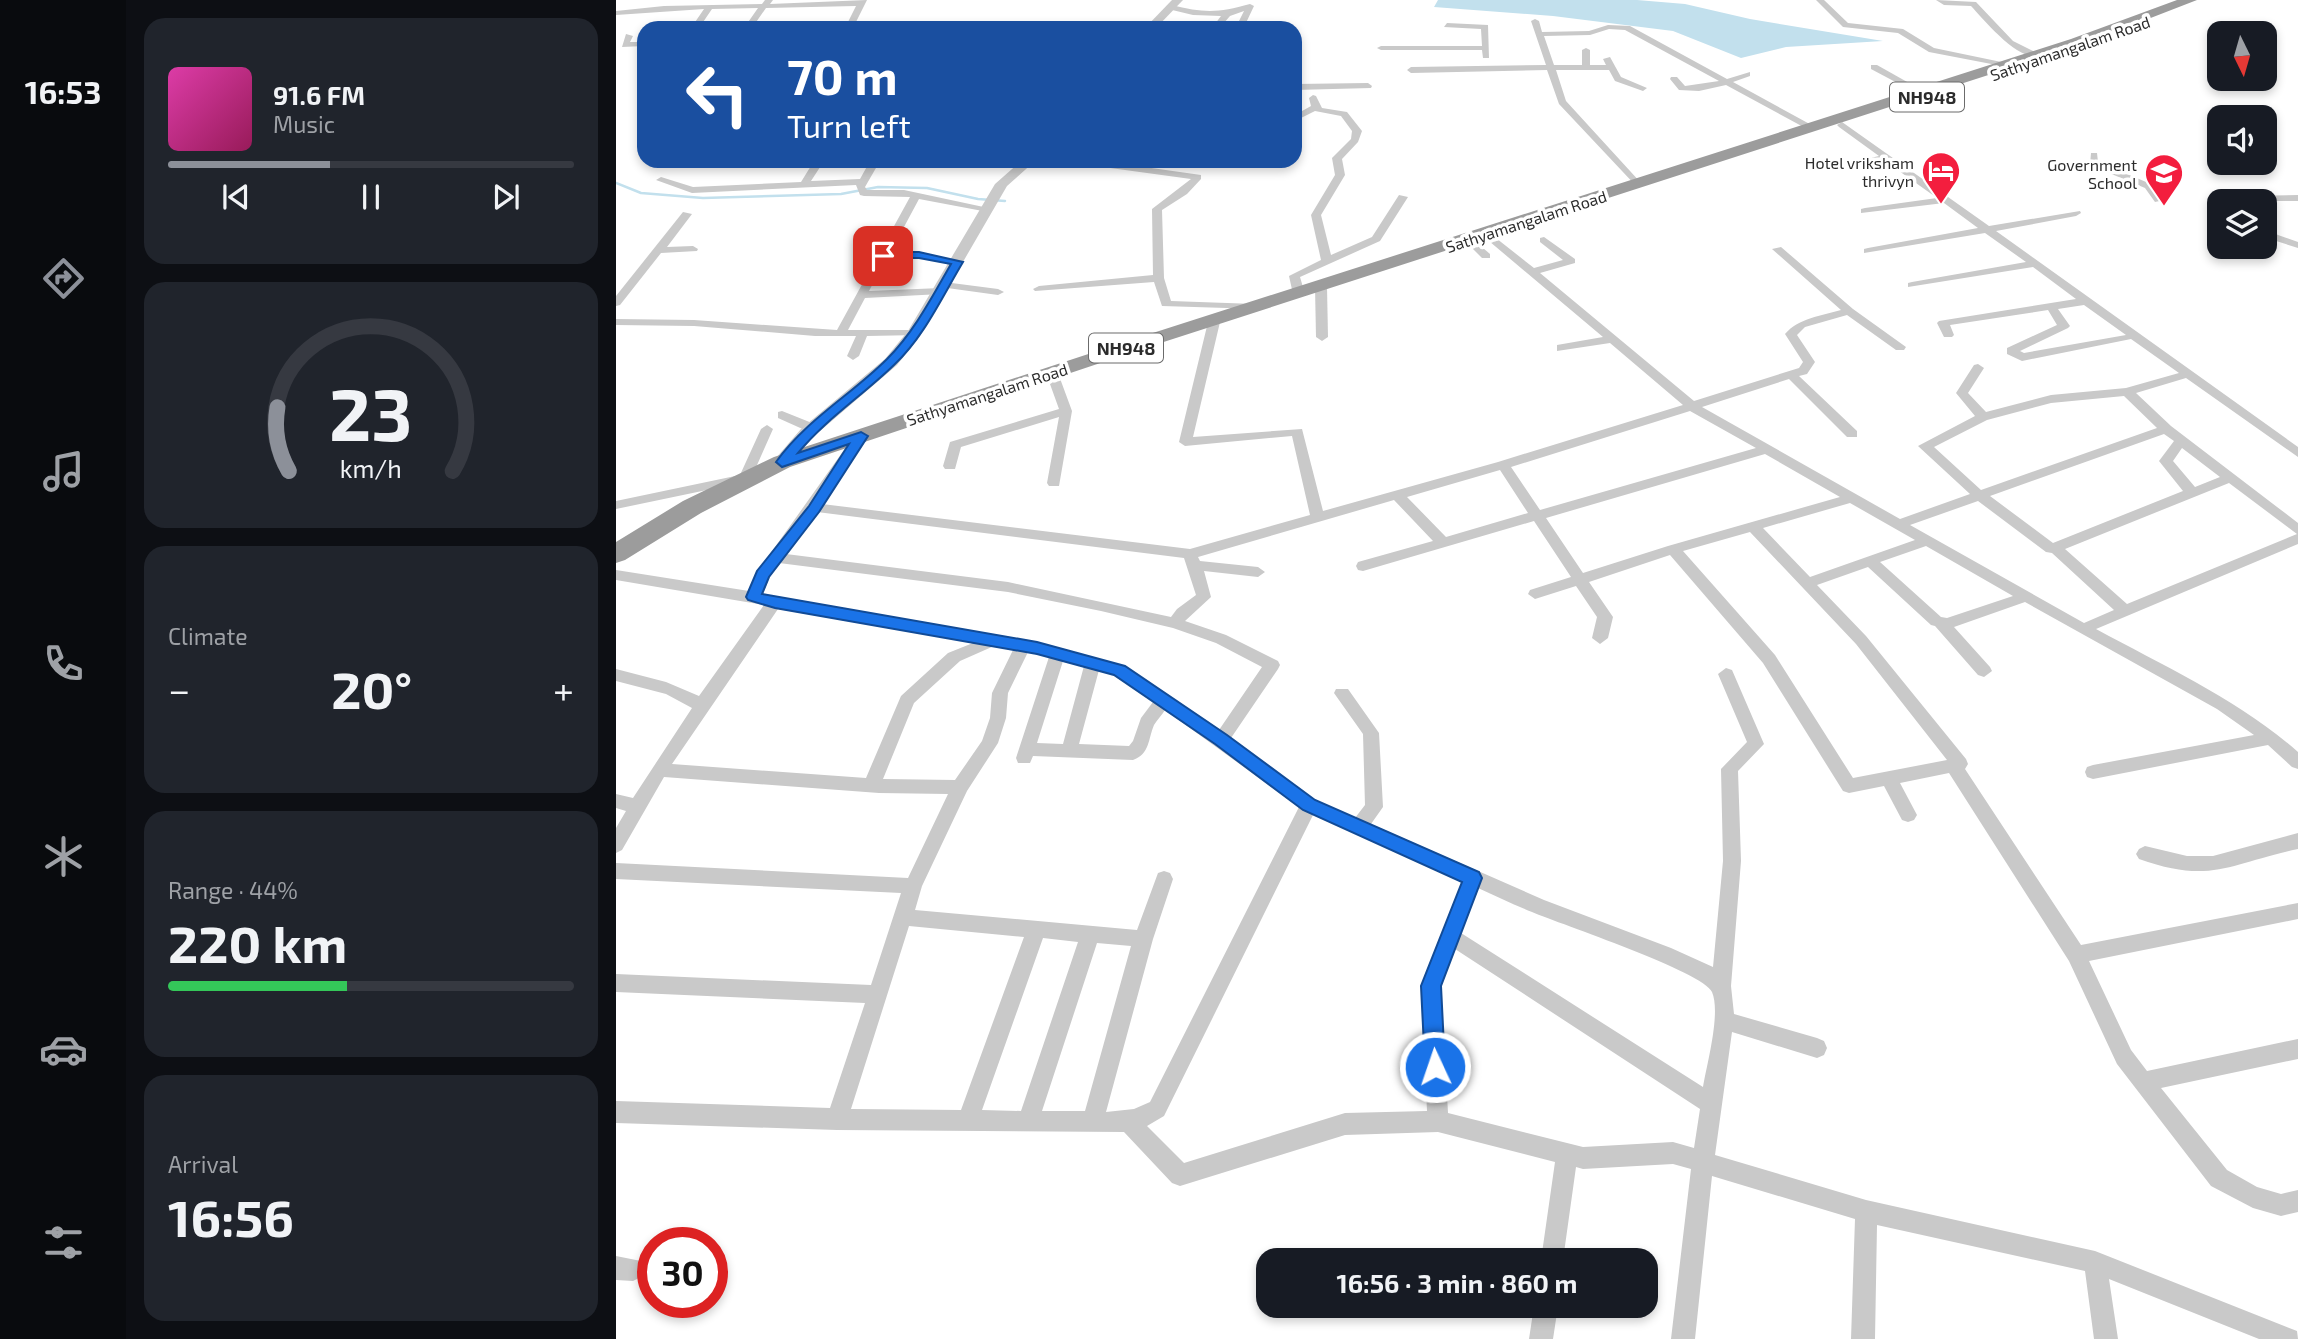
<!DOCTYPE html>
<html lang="en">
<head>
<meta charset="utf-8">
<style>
  :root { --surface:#171b24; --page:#20242c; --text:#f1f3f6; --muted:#9ea1a6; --line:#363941; --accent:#8c9099 }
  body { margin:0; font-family:"Exo 2",sans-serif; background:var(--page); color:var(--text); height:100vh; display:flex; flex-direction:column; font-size:26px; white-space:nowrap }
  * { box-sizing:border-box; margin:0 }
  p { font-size:23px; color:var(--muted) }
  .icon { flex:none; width:38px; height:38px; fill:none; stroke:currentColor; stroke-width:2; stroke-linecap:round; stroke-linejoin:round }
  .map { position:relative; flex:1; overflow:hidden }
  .side { display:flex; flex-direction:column; gap:18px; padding:18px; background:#0d0f14; width:490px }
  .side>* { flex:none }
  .hud { position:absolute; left:21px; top:21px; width:665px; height:147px; border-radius:21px; box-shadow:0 4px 10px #0003; background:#1a4fa0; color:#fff; overflow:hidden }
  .needle { width:46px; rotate:175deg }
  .controls { position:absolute; left:1591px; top:21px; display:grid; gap:14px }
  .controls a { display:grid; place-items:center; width:70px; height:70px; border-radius:14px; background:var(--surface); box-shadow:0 4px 10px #0003; font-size:35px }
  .speed { position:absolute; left:21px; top:1227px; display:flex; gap:14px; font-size:35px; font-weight:700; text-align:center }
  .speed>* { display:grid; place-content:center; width:91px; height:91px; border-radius:50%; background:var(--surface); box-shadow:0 4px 10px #0003; line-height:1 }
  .speed .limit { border:10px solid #d22; background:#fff; color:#111 }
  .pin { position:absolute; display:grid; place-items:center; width:60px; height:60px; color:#fff; margin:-30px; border-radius:14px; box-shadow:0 4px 10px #0006 }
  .me { position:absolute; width:77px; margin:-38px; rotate:357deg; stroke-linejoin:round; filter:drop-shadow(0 0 5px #0008) }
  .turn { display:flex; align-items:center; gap:24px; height:147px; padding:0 35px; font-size:32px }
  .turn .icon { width:91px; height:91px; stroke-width:2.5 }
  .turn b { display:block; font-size:49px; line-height:60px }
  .big { font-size:52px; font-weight:700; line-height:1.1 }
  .side .card { flex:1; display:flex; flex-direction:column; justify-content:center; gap:10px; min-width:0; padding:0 24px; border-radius:21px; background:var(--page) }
  .side .dial { align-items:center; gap:0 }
  .dial svg { height:182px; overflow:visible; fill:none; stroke:var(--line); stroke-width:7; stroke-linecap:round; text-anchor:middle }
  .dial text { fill:var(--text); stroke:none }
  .song { display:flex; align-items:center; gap:21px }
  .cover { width:84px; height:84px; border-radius:10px; background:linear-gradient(135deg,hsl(320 70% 55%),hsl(330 70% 35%)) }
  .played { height:7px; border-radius:4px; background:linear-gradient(90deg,var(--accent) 40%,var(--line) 40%) }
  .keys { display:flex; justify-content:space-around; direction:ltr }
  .heat { display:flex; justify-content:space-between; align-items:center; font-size:38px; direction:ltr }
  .charge { height:10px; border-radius:5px; background:linear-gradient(90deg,#34c759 44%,var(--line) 0) }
  .trip { position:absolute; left:640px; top:1248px; width:402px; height:70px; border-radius:21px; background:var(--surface); box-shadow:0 4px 10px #0003; font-weight:700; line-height:70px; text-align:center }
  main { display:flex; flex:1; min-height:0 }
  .dock { display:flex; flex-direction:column; width:126px; justify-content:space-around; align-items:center; background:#090b0e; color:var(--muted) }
  .dock .icon { width:49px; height:49px }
  .dock .active { color:var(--accent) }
  .dock b { font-size:32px; color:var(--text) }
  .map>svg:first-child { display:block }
  .water { fill:#c2e0ed }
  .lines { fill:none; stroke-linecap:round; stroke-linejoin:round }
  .stream { stroke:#c2e0ed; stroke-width:2.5 }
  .minor { fill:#c9c9c9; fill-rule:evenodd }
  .tertiary { fill:#c9c9c9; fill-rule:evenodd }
  .trunk { fill:#9c9c9c; fill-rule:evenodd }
  .route { fill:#1a73e8; stroke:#114b97; stroke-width:2 }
  .labels { text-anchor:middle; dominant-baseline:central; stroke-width:7; stroke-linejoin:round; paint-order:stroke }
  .far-street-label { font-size:16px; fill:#2c2c2c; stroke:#fff }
  .far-poi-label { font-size:16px; fill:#2c2c2c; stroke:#fff; text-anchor:end }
  .shield { fill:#fff; stroke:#6b6b6b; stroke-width:2 }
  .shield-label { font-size:18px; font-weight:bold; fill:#2c2c2c }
</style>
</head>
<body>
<main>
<nav class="dock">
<b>16:53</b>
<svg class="icon active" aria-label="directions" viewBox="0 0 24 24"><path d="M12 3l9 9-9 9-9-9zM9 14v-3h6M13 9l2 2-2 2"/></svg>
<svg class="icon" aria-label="music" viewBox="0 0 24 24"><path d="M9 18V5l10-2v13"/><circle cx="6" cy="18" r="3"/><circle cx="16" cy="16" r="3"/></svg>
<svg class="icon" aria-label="phone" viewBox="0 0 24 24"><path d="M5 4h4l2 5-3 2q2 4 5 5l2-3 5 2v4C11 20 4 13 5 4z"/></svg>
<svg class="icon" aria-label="climate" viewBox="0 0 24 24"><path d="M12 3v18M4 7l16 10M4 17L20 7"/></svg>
<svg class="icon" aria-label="car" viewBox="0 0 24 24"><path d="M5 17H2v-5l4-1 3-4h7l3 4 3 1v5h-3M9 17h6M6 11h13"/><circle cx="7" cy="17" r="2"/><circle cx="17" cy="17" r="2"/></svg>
<svg class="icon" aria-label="filters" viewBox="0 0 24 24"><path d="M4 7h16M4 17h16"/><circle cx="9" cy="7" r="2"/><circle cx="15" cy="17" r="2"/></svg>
</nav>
<section class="side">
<div class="card">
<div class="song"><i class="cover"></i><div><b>91.6 FM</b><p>Music</p></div></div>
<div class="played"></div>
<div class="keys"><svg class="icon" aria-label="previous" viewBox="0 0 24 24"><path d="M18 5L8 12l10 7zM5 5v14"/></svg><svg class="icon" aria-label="pause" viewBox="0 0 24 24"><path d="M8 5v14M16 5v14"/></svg><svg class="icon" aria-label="next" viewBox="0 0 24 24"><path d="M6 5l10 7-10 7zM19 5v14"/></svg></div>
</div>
<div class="card dial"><svg viewBox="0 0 100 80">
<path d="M14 69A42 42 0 1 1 86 69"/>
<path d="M14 69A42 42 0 0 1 9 41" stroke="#8c9099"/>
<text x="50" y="56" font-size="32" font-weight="700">23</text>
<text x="50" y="72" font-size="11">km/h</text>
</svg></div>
<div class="card"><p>Climate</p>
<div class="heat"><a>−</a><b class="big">20°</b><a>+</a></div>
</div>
<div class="card"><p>Range · 44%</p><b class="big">220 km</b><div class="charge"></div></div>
<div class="card"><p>Arrival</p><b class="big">16:56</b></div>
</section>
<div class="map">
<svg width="1682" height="1339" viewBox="0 0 1682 1339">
  <rect width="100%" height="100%" fill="#fff"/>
  <path class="water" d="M822,0H1021L1069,4L1134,19L1267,41L1170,47L1125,58L1057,31L937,16L818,7Z"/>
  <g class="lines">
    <path class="stream" d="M0,183L25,193L87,198L225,194L262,187L311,188L362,199L389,201"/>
    <g class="minor">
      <path d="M149,0H157L154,4L251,0L237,28H229L240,6L150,8L136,28H128L142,8L96,9L83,28H75L88,9L0,15V11L48,6L146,4Z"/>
      <path d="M1200,0H1208L1232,23L1287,29L1318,48L1395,64L1391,67L1313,52L1282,33L1227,27Z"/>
      <path d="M1320,0L1360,2L1397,41L1425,55C1405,65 1368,20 1355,6L1328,5Z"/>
      <path d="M634,4L638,6L629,25L656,28L537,26L533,24L537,22L599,24L605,16L577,15L552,9L555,5C588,13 602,13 634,4ZM628,11L621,25L607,24L614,16Z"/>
      <path d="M919,19L923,21L926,32L973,31L992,25L1014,26L1111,79L1134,72V76L1117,82L1201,128L1193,130L1110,85L1083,91L1063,90L1054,79L1055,77H1061L1069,86L1103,81L1009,30L993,29L974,35L928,36L938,65H966V50L970,48L974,50V65H990L987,59L994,57L1005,77L1031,88L1027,91L999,81L993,70H940L950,101L1025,183L1027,185L1022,188L943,104L931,70L795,73L791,70L795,67L930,65L915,21Z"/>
      <path d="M831,23L872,25L873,58H867L866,50H765L761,48L765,46H866L865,29L828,27Z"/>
      <path d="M10,34L17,36L14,42H28V46L6,47Z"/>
      <path d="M679,47L683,49L682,52H679Z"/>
      <path d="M1255,65H1261L1309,92L1302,94L1255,69Z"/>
      <path d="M752,83L756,86L755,88L679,90V84Z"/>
      <path d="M697,95L700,96L706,108L731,112L746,131L742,142L726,159L729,175L705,215L715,255L756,237L783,195L792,197L764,241L684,277L689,294L683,297L677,294L673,276L705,260L695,215L719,175L716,158L735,139L736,131L725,116L699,111L679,121V115L695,106L693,98Z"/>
      <path d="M1226,122L1373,226L1464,211L1465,213L1460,216L1380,231L1682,447V457L1570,378L1520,393L1555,426L1682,523V544L1480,629C1550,667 1623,700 1682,752V769L1676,767L1652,745L1477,779L1471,777L1469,772L1471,767L1477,765L1638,735L1601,709L1409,602L1338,627L1374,667L1376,671L1368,677L1362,675L1319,626L1315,625L1252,567L1201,585L1250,636L1350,759L1352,764L1349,769L1465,945L1682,903V919L1473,961L1515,1050L1531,1071L1682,1039V1059L1545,1088L1611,1170L1641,1187L1665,1194L1682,1190V1212L1665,1216L1637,1208L1595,1186L1501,1064L1453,961L1333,773L1284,783L1301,815L1298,820L1292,822L1286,820L1268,786L1233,793L1227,791L1147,663L1054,555L973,582L997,617L992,638L984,644L976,638L981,617L960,586L919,599L912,594L914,590L955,577L918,521L747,571L742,570L740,566L742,562L817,541L778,500L582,557L584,561L642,567L649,572L642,577L588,571L595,597L569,621L610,635L662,661L664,665L662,669L615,738L699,800L739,818L749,805L747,734L718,693L720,689H732L763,733L767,807L755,824L928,900L1055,948L1097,967L1107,861L1105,769L1131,742L1102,674L1110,668L1116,670L1148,744L1122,771L1125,861L1115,986L1118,1014L1201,1038L1208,1041L1211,1048L1208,1055L1201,1058L1116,1032L1099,1155L1250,1200L1479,1251L1681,1331L1682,1339H1643L1493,1279L1502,1339H1478L1469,1271L1261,1225L1259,1339H1235L1239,1219L1096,1176L1079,1339H1055L1075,1169L1057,1164L967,1169L960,1167L947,1260H925L939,1162L822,1132L729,1135L564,1186L556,1183L508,1132L221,1130L0,1123V1101L214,1108L249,1003L0,992V974L255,985L285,893L0,879V863L292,878L332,794L263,793L48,777L6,850L0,853V828L10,811L0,808V794L17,798L76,708L50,694L0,681V669L50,682L83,696L148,605L0,580V570L133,591L142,571L240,433L245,432L251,436L206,504L574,549L694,515L676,436L569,446L563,442L592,322L598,319L604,322L577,437L686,429L707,511L882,462L1067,405L994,343L941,351V345L987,337L867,236L866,234L871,231L918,268L947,260L924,242V238L928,237L959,259V263L924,273L1078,401L1183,368L1187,362L1169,334C1183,318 1205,316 1225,310L1156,249L1165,247L1237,309L1290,347L1288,350H1280L1231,315L1189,327L1181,335L1199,362L1191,374L1183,376L1241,431V437H1231L1173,379L1086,407L1284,519L1354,494L1302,446L1359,416L1340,393L1358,365L1362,364L1368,368L1352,393L1370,412L1435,395L1510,388L1563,373L1515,339L1406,361L1391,354V348L1441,325L1432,310L1334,325L1338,335L1336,337H1328L1321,323L1323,321L1460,299L1417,267L1292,287V283L1296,282L1410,262L1369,233L1248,253V249L1252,248L1362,228L1328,203L1245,213V209L1249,208L1321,198L1269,161L1212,172V168L1263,156L1223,127L1221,125ZM1468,305L1510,335L1408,353L1404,351L1452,328L1454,326L1442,309ZM1508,396L1541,428L1365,490L1318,447L1371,420L1435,403ZM1074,411L1140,448L924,510L895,467ZM1548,434L1558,441L1543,461L1567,491L1437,543L1374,496ZM1566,448L1604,477L1579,487L1557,461ZM1149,454L1224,497L1052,546L967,573L930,518ZM884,470L912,513L830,537L791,497ZM1613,483L1681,534L1511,604L1449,549ZM1362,501L1430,552L1436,553L1498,610L1468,623L1294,525ZM1234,503L1299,540L1194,577L1147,528ZM201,512L568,558L580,595L561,609L555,617L392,582L170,554ZM1134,532L1240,644L1331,760L1237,778L1159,655L1067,551ZM1310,546L1397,596L1331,618L1325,617L1264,562ZM163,563L392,592L485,611L557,628L600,643L646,667L603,730L503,664L421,642L147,594L154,576ZM162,609L357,643L332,653L285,696L250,778L56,764ZM378,646L397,650L376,693L374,718L366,741L339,780L267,779L298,703L344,661ZM412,652L433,657L400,758L402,763H414L417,756L517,760C534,754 532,739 538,725C541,720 546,715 549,710L683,807L534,1102L518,1109L490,1112L537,939L557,879L554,873L548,871L542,873L521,930L299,910L306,886L351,791L382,743L390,718L392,693ZM447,661L468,666L447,744L421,743ZM483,670L498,674L537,702L525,718L517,741L513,746L463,744ZM697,815L846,881L805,986L811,1111L729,1113L568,1163L531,1126L548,1116ZM862,888C880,896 898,905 916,912C944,924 1088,972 1096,992C1105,1013 1091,1063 1087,1087L845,933ZM293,926L408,937L345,1110L235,1109ZM427,938L462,942L405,1111L366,1110ZM481,943L515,946L469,1111H426ZM839,949L1084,1109L1078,1148L1057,1142L967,1147L832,1113L825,986Z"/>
      <path d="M1475,153H1481L1482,162L1535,184L1548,200L1539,202L1529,188L1474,165Z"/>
      <path d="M198,161H208L195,181L244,179L254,161H264L249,187L251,190H288L377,209L372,212L303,199L274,253L303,252L347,262L342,265L303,258L270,259L253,291L325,288L331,291L325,294L249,298L232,330H299L303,331V335L251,336L243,356L237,360L231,356L240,336H199L78,326L0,325V319L78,320L221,330L294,197L248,196L244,195L240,185L76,193L40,180L45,177L77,187L185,182Z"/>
      <path d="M460,161H486L585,175V179L571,194L546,210L548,278L555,301L639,304L643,305V309L546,306L538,282L419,291L417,289L423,286L537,275L536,209L575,179L465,164Z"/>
      <path d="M1682,195V201H1618L1616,199L1621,196Z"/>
      <path d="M67,212L76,214L51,247L77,246L82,249L81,251L45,253L4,305L0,306V296Z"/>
      <path d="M1648,226L1662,235L1682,242V248L1654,239L1648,235Z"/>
      <path d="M853,236L874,254V258H866L849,241V237Z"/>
      <path d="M328,282L382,289L388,292L382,295L324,287V283Z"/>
      <path d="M705,284L711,287L712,337L706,341L700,337L699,287Z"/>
      <path d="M436,369L442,373L456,411L443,486H433L431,483L443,417L345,447L339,469H329L327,466L334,442L443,409L430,373Z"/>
      <path d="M166,411L201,425L202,428L201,431H191L162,418V412Z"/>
      <path d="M151,425L157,429L134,481L0,509V501L124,475L145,429Z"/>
      <path d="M1682,833V849C1614,863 1596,885 1523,859L1520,854L1523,849L1529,846L1571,856H1597Z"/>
      <path d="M0,1256L25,1261L29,1269L25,1277L17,1281L0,1280Z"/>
      <path d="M918,1306H942L937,1339H913Z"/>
    </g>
    <g class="tertiary">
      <path d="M556,0H567L540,28H529Z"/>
      <path d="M405,161H419L391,186L304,336L281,365L197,437L172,466H160L157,462L160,458L185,429L269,359L292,331L379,184Z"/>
    </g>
    <path class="trunk" d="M1561,0H1581L1465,45L529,348L174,467L85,513L9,560L0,563V542L67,501L158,457L515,340L1455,39Z"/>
  </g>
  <path class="route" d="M267,252H303L347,262C326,297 308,337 278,365C246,396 210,419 182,453L245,432L252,436L203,512L153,577L146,594L421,642L509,666L611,735L699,800L863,872L866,878L825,986L829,1067L826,1074L819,1077L812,1074L809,1067L805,986L846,882L687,810L599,744L498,675L421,654L159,608L132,600L130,597L141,571L193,506L233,444L166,467L160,462C190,420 235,395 271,359C298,332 316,297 335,264L303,258H263V253Z"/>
  <defs>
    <g id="hotel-pin" transform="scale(2.0125)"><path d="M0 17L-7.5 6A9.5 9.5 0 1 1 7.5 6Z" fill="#f31e3e" stroke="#fff"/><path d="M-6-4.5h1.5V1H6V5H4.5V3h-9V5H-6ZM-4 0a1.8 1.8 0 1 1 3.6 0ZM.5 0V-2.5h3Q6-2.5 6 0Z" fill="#fff"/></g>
    <g id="school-pin" transform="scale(2.0125)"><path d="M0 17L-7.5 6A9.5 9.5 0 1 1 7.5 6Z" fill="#f31e3e" stroke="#fff"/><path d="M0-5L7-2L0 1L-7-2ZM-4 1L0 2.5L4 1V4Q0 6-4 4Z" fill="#fff"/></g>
  </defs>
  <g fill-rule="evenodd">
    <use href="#hotel-pin" x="1325" y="171"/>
    <use href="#school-pin" x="1548" y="173"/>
  </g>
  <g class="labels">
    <g class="far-street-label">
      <text transform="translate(1454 48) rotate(-19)">Sathyamangalam Road</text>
      <text transform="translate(910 221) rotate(-18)">Sathyamangalam Road</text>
      <text transform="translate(371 394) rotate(-18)">Sathyamangalam Road</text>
    </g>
    <g class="far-poi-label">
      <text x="1298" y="162">Hotel vriksham<tspan x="1298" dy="18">thrivyn</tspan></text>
      <text x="1521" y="164">Government<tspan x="1521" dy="18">School</tspan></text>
    </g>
    <g class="shield">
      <rect x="1274" y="82.5" width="74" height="29" rx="5"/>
      <rect x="473" y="333.5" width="74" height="29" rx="5"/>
    </g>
    <g class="shield-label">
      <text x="1311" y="97">NH948</text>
      <text x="510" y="348">NH948</text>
    </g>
  </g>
</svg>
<div class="controls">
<a><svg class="needle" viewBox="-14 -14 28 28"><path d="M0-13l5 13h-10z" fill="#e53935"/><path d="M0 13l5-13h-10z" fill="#9ea1a6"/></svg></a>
<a><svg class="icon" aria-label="sound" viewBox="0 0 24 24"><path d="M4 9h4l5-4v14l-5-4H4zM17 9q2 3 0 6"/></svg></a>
<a><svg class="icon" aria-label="layers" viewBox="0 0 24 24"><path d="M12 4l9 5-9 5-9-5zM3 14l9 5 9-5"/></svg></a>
</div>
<div class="speed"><div class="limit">30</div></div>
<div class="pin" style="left:267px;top:256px;background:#d93025"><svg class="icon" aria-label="arrive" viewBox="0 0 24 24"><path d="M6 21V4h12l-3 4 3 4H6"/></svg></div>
<svg class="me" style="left:819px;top:1067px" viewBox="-20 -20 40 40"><circle r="17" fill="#1a73e8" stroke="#fff" stroke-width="3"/><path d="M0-11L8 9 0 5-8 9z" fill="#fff"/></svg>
<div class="trip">16:56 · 3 min · 860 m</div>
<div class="hud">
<div class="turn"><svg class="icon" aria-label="left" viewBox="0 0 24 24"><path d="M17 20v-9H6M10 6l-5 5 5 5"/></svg><div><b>70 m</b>Turn left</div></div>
</div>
</div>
</main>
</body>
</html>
